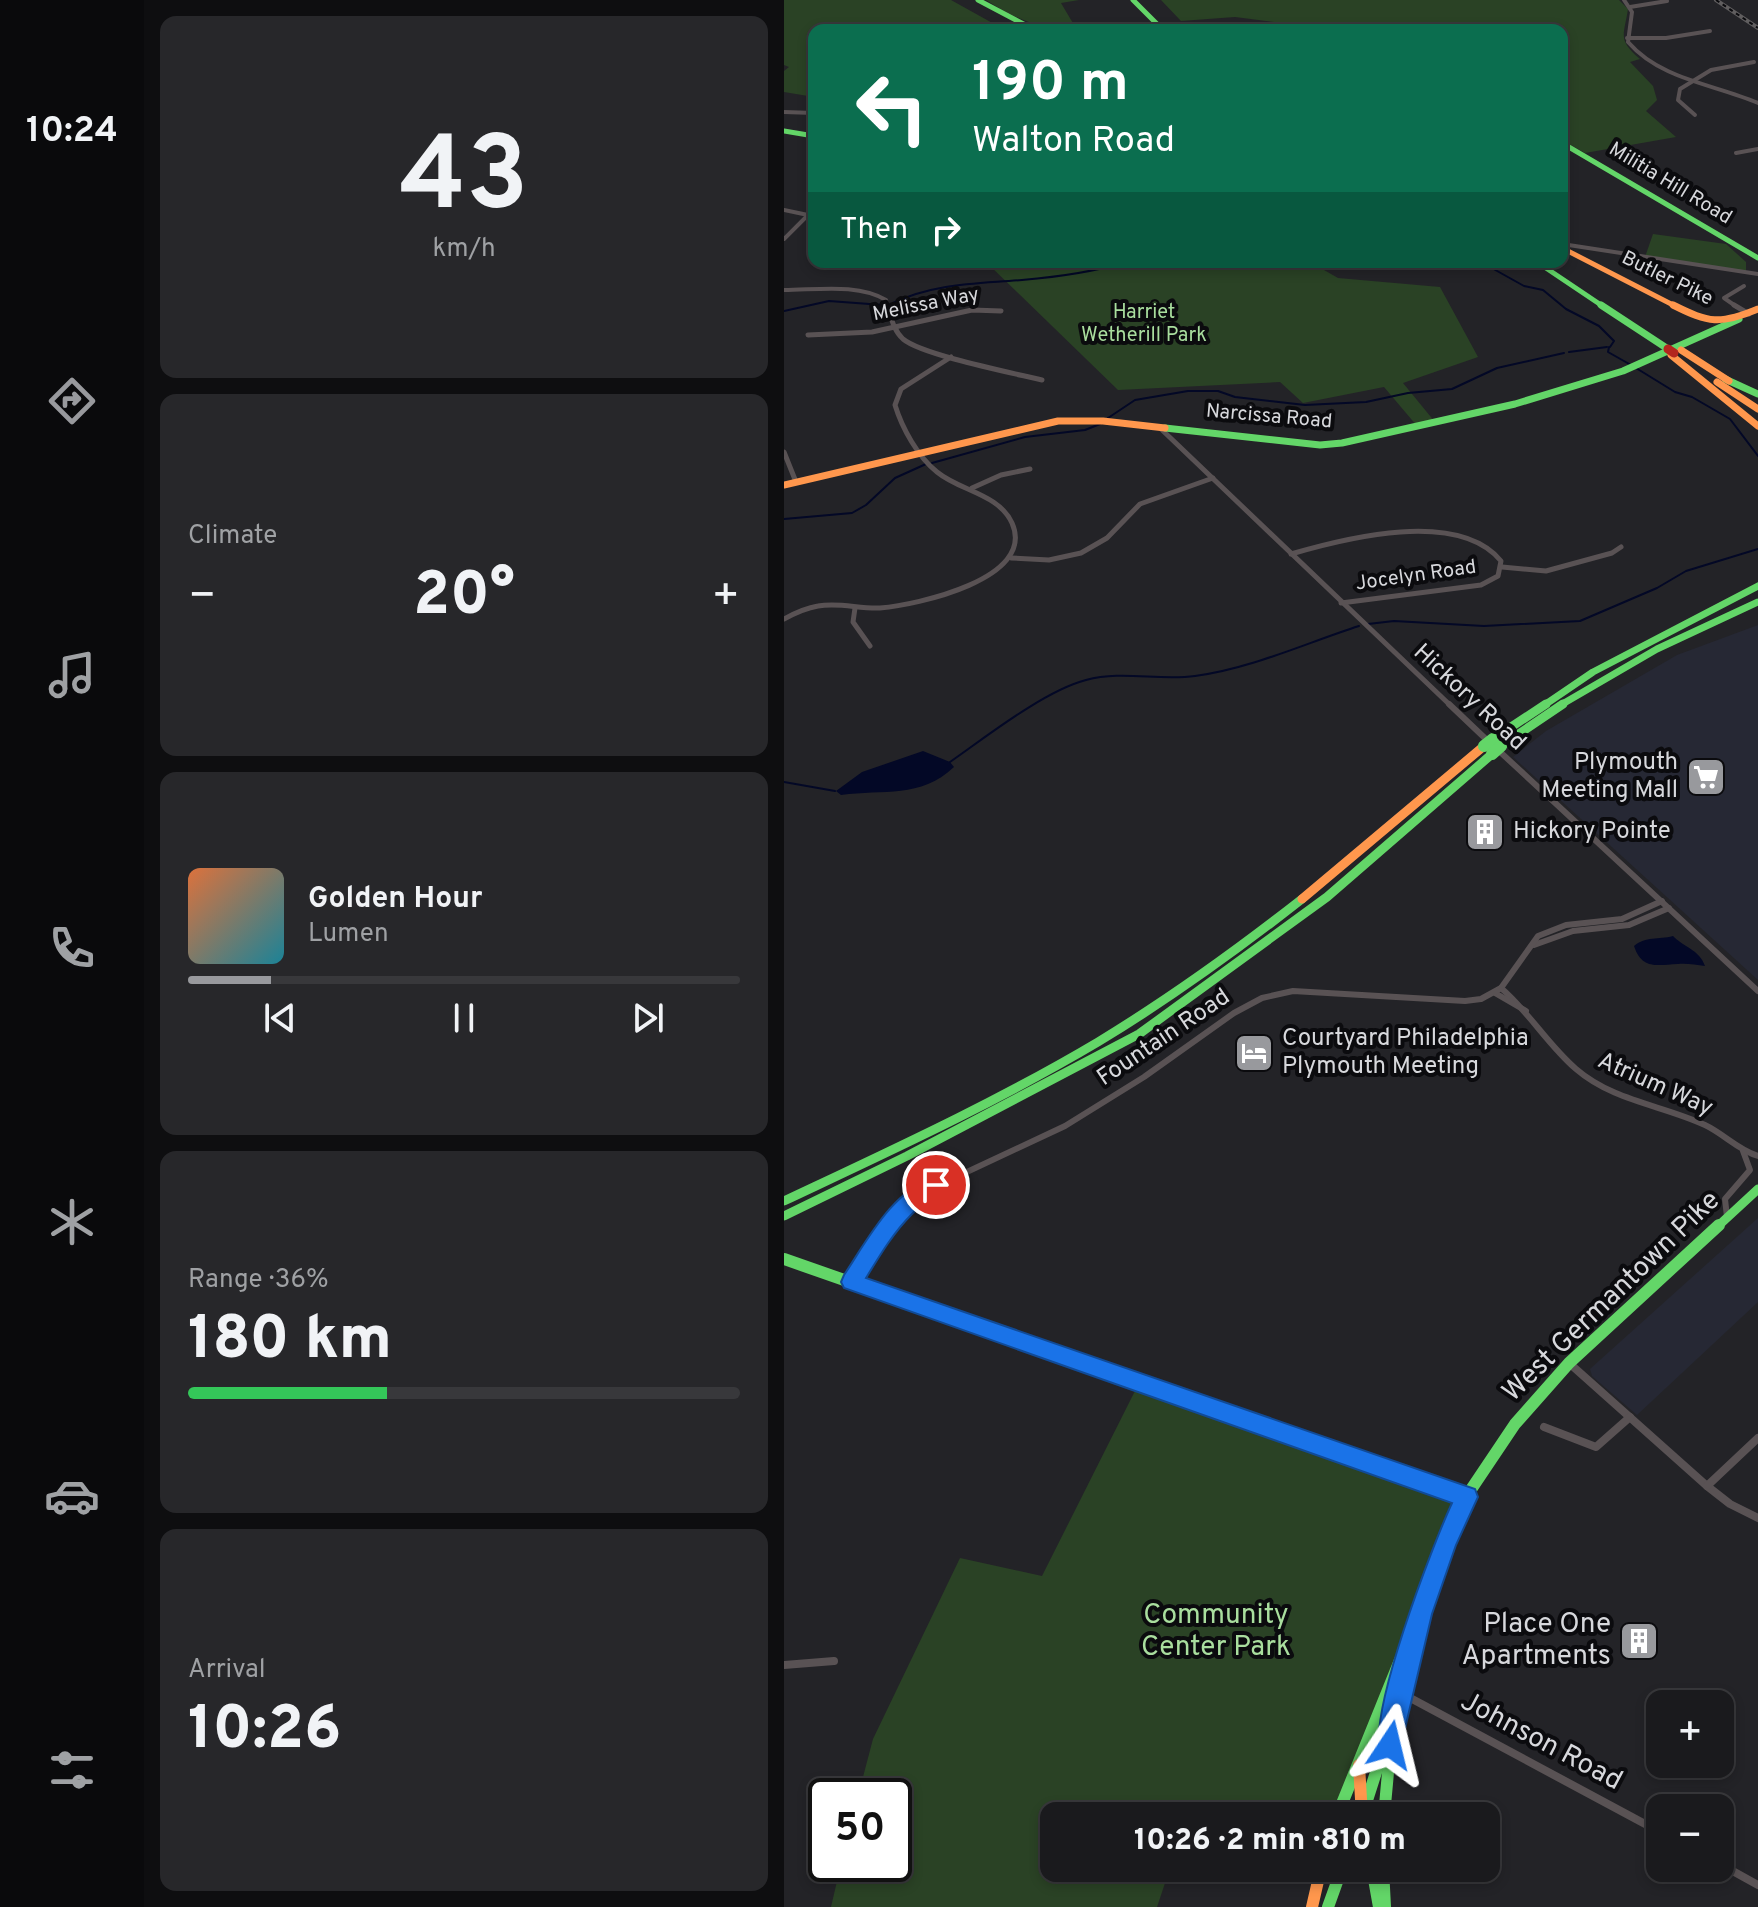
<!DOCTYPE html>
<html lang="en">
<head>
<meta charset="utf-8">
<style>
  :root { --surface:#1a1a1d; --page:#27272a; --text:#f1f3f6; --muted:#9fa1a4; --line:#38383b; --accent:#98999d }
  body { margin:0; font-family:Overpass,sans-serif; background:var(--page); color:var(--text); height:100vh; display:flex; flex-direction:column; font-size:30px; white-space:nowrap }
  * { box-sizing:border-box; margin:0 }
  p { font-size:26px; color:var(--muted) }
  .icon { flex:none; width:44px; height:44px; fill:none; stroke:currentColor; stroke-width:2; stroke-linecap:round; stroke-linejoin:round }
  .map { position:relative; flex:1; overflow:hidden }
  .sheet { display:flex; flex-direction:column; gap:16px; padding:16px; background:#0e0e10; width:640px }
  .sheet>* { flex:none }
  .hud { position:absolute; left:24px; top:24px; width:760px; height:244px; border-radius:16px; box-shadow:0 4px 12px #0003,0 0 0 2px var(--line); background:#0b6e4f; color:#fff; overflow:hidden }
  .tools { position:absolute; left:862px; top:1690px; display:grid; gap:16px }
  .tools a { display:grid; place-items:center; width:88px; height:88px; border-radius:16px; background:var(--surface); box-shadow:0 4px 12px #0003,0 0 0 2px var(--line); font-size:40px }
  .speed { position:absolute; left:24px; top:1778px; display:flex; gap:16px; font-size:40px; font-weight:700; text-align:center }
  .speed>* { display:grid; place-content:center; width:104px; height:104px; border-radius:50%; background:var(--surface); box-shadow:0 4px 12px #0003,0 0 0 2px var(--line); line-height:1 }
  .speed .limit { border:4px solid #111; border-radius:12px; background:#fff; color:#111 }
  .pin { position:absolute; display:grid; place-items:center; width:68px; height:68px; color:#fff; margin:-34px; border:4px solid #fff; border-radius:50%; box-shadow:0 2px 8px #0007 }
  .me { position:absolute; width:88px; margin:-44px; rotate:10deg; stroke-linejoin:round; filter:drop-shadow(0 0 6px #0008) }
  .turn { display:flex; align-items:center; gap:28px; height:168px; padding:0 32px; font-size:36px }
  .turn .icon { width:104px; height:104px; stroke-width:2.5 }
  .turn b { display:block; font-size:56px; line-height:68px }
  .then { display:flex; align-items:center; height:76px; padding:0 32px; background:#0003; gap:16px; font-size:30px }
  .big { font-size:60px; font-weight:800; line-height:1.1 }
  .sheet .widget { flex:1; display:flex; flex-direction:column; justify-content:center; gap:12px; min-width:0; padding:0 28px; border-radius:16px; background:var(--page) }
  .sheet .dial { align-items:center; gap:0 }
  .dial b { font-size:104px; line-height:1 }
  .song { display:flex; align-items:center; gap:24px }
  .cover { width:96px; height:96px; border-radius:12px; background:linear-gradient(135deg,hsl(20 70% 55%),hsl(190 70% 35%)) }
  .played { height:8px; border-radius:4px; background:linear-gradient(90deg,var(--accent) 15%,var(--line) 15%) }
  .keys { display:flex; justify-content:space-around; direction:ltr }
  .heat { display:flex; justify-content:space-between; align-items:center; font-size:44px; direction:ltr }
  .charge { height:12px; border-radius:6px; background:linear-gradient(90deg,#34c759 36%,var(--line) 0) }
  .trip { position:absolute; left:256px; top:1802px; width:460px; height:80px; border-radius:16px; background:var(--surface); box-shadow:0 4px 12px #0003,0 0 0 2px var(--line); font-weight:800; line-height:80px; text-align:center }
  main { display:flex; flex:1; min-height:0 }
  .menu { display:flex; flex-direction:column; width:144px; justify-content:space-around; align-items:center; background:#0a0a0c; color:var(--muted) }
  .menu .icon { width:56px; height:56px }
  .menu .current { color:var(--accent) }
  .menu b { font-size:36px; color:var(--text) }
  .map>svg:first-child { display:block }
  .built { fill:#262834 }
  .green { fill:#2a4225 }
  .water { fill:#030826 }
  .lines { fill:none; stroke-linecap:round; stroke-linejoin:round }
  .stream { stroke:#030826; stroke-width:2 }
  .street-far3 { stroke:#595254; stroke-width:4 }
  .street-far2 { stroke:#595254; stroke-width:5 }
  .street-far1 { stroke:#595254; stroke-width:6 }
  .street { stroke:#595254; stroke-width:8 }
  .fast-far3 { stroke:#63d668; stroke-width:5 }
  .fast-far2 { stroke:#63d668; stroke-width:7 }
  .fast-far1 { stroke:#63d668; stroke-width:9 }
  .fast { stroke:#63d668; stroke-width:12 }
  .slow-far3 { stroke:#ff974d; stroke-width:5 }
  .slow-far2 { stroke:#ff974d; stroke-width:7 }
  .slow-far1 { stroke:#ff974d; stroke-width:9 }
  .slow { stroke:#ff974d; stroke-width:12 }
  .rail-casing { stroke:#605e5f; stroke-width:4 }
  .rail { stroke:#0b0b0e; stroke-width:2; stroke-dasharray:4; stroke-linecap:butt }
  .fast-bridge { stroke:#63d668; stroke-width:12 }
  .jam-bridge { stroke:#b3261e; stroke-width:9 }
  .route { fill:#1a73e8; stroke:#114b97; stroke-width:2 }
  .labels { text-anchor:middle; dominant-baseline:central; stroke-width:8; stroke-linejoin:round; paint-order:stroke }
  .far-street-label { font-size:20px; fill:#d7d8dc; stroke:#0b0b0e }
  .far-park-label { font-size:20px; fill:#a9de9e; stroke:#0b0b0e }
  .street-label { font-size:24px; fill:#d7d8dc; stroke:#0b0b0e }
  .poi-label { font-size:24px; fill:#d7d8dc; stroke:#0b0b0e; text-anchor:start }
  .near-street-label { font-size:28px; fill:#d7d8dc; stroke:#0b0b0e }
  .near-park-label { font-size:28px; fill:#a9de9e; stroke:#0b0b0e }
  .near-poi-label { font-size:28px; fill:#d7d8dc; stroke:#0b0b0e; text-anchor:end }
</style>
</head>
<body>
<main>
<nav class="menu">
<b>10:24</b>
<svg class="icon current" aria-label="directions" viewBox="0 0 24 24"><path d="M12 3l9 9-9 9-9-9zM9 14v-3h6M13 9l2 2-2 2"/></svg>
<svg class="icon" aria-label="music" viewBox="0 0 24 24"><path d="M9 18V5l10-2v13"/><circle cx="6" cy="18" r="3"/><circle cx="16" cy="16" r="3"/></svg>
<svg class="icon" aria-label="phone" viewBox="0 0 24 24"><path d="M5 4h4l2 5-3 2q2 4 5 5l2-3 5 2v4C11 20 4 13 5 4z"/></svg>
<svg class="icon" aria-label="climate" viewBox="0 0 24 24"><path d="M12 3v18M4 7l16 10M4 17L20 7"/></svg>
<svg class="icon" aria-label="car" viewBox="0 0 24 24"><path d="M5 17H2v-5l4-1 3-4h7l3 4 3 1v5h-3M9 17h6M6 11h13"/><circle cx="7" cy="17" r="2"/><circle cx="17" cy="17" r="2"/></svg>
<svg class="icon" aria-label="filters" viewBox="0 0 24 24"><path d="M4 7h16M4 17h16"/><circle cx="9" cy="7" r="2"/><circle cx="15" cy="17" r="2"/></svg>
</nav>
<section class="sheet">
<div class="widget dial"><b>43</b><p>km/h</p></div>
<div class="widget"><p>Climate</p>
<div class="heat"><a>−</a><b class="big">20°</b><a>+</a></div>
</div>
<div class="widget">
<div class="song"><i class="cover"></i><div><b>Golden Hour</b><p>Lumen</p></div></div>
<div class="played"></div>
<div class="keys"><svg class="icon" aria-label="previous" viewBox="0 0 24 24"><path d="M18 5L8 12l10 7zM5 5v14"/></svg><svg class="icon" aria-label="pause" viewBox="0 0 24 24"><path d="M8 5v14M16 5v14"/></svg><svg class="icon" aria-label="next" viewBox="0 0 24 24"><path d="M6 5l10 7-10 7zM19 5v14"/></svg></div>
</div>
<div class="widget"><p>Range · 36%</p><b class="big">180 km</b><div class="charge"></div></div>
<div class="widget"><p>Arrival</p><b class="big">10:26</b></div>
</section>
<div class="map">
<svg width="974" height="1907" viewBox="0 0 974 1907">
  <rect width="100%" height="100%" fill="#232327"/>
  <g class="built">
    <path d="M974,625V980L729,757L762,731L893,655Z"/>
    <path d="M974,1218V1302L853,1415L808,1376L806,1369Z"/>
  </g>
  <g class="green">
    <path d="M0,0H167L221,30H30V97L0,92V71L5,67L0,65Z"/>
    <path d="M202,0H295L277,3L293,30C258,30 231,19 202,0Z"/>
    <path d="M377,0H835L844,9C840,36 833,39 856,59L846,62L869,86L873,100L862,111L892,137L801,153L778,140V30H554L451,17L397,21Z"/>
    <path d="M869,234L942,244L962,262V272L861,257Z"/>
    <path d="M202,262H526L554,278L656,287L694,357L619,383L651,422L633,426L600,387L519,403L496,382L334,390Z"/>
    <path d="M355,1383L682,1497L553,1816H270V1868H386L373,1907H47L57,1864H110V1796H74L89,1739L176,1558L258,1576Z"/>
  </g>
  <g class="water">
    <path d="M139,751L166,762L170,767C136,799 100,789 57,795L52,791L78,772Z"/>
    <path d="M889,936C898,946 916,950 921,966C912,965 903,963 894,964C873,965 858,970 850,946C862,936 874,940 889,936Z"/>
  </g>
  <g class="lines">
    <g class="stream">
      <path d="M697,262L740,286L759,290L782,309L815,326L830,341L826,347"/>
      <path d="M109,303C151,283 192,284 238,280C273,277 309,272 343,262"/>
      <path d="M0,311L45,301L99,305"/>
      <path d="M825,347L824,352L847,365"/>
      <path d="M785,352L823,347"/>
      <path d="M852,368L891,392L908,397L946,419L974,456"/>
      <path d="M324,418L351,400L404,391H434L451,397L521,405L582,402L624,393L668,389L713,368L780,353"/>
      <path d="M148,463L241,437L301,430L316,424"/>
      <path d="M0,519L68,513L82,505L111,478L142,464"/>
      <path d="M584,624L610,621L700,626L796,621L873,588L902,571L974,549"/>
      <path d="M166,762C202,737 260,691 302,680C338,670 374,681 411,676C466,669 522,643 575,626"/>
      <path d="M0,782L51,791"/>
    </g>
    <g class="street-far3">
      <path d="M840,0L848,12L844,42C877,80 930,84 974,103"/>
      <path d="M846,7L883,1"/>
      <path d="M843,38H882L926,31"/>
      <path d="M0,112L30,113"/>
      <path d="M911,115L894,100L896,89L927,70L970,62"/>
      <path d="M952,153L974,149"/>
      <path d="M0,210L24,215"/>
      <path d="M0,239L30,209"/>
      <path d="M778,244L974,274"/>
      <path d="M0,290C32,290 74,283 102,300L104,307"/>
      <path d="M953,307L940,298L960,286"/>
    </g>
    <g class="street-far2">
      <path d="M103,305C107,316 109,330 119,339C138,355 229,373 258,380"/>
      <path d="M950,305L965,314"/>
      <path d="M24,335L88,332L188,310L217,311"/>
      <path d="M375,427L667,706"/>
      <path d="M0,452L12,482"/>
      <path d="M188,488L217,475L246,469"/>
      <path d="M507,554C562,538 674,509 717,561L714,576L697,585L557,603"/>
      <path d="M227,558L265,560L297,553L323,538L356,504L429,478"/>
      <path d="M718,567L762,571L828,553L837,547"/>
      <path d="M71,608L69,622L86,646"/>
      <path d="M0,619C11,613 22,608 34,606C55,602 75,609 96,608C132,605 253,579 228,523C215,494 176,491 153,472C134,457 118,428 111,405L117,389L167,357"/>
    </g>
    <g class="street-far1">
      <path d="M665,704L705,742"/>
      <path d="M714,750L974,991"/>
      <path d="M750,945L789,931L845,925L885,908"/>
      <path d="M717,988C745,1012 764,1045 792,1069C829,1101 878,1105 921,1125C940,1134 954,1150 974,1156"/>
      <path d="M711,993L742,1011"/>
      <path d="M943,1217L941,1199L966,1170L959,1151"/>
      <path d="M102,1227L138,1193L281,1126L360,1077L450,1013L478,998L509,991L681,1001L697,999L717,988L754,936L782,925L838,919L878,901"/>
    </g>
    <g class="street">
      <path d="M67,1282L104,1225"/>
      <path d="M785,1363L923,1486L946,1504L974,1518"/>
      <path d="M760,1427L812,1447L846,1417"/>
      <path d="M923,1486L974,1438"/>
      <path d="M0,1665L50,1661"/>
      <path d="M617,1693L876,1832"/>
      <path d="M936,1864L974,1885"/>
    </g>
    <g class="fast-far3">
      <path d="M194,0L251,30"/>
      <path d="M349,0L379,30"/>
      <path d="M0,131L30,136"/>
      <path d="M778,143L974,258"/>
      <path d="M753,262L820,307"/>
    </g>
    <g class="fast-far2">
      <path d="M817,305L884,349"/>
      <path d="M941,379L974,394"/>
      <path d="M381,428L536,445L558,443L731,404L839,371L955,319"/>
      <path d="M759,706L809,672L974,586"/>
      <path d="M775,706L873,649L974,602"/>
    </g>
    <g class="fast-far1">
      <path d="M709,739L762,704"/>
      <path d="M717,746L779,704"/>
      <path d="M0,1201C106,1151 213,1102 314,1042C385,999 453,950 518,899"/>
      <path d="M0,1216L123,1156L355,1034L543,897L708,754"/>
      <path d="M933,1227L974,1189"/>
    </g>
    <g class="fast">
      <path d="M0,1259L682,1497"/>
      <path d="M553,1816L682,1497L731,1424L785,1363L935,1225"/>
      <path d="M578,1816L609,1719L629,1642"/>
      <path d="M600,1816L607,1740"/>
      <path d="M588,1868L595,1907"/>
      <path d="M599,1868L601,1907"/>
      <path d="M544,1907L558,1868"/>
    </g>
    <path class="slow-far3" d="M778,248L893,307"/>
    <g class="slow-far2">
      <path d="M889,305C925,323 936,325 974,309"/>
      <path d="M897,350L945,381"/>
      <path d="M887,355L974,426"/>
      <path d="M933,382L974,409"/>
      <path d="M0,485L274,421H319L381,428"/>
    </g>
    <path class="slow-far1" d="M518,899L700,746"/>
    <g class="slow">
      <path d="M575,1765L578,1816"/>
      <path d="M528,1907L537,1868"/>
    </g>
    <g class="rail-casing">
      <path id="rail" d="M932,0L974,28"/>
    </g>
    <use href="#rail" class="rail"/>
    <g class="fast-bridge">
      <path d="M700,746L709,739"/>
      <path d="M708,754L717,746"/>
    </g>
    <path class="jam-bridge" d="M884,349L890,353"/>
  </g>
  <path class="route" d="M152,1176L159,1179L162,1185C156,1198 138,1203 128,1214C109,1233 96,1255 82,1278L691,1489L694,1497L672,1545L648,1614L615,1754L606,1758L597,1754C582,1717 649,1544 668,1503L60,1288L57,1282L60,1275C84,1239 108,1191 152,1176Z"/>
  <defs>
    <g id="supermarket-square" transform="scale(2)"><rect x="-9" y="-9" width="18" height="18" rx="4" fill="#98999d" stroke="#0b0b0e"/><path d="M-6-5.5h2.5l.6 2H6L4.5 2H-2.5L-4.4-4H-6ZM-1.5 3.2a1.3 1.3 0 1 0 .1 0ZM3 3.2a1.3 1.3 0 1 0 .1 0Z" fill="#fff"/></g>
    <g id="building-square" transform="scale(2)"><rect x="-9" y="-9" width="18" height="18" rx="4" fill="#98999d" stroke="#0b0b0e"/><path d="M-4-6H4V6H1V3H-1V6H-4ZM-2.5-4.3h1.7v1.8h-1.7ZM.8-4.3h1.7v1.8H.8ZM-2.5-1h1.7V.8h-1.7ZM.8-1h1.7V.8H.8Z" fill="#fff"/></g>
    <g id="hotel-square" transform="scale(2)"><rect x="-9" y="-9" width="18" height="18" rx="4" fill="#98999d" stroke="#0b0b0e"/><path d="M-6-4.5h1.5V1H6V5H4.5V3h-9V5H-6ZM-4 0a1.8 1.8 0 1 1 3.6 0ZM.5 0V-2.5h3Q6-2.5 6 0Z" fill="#fff"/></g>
  </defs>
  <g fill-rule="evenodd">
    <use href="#supermarket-square" x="922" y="777"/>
    <use href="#building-square" x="701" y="832"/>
    <use href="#hotel-square" x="470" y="1053"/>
    <use href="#building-square" x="855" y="1641"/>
  </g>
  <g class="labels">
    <g class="far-street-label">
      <text transform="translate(886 184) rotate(31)">Militia Hill Road</text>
      <text transform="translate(883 279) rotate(26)">Butler Pike</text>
      <text transform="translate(142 305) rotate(-11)">Melissa Way</text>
      <text transform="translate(485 417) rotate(5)">Narcissa Road</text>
      <text transform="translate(632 576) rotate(-8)">Jocelyn Road</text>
    </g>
    <g class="far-park-label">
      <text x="360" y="313">Harriet<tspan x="360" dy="23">Wetherill Park</tspan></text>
    </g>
    <g class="street-label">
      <text transform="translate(685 698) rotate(43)">Hickory Road</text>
      <text transform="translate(380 1038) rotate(-34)">Fountain Road</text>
      <text transform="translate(871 1085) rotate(24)">Atrium Way</text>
    </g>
    <g class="poi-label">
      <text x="894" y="763" text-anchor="end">Plymouth<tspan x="894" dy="28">Meeting Mall</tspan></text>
      <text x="729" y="832">Hickory Pointe</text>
      <text x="498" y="1039">Courtyard Philadelphia<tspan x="498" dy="28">Plymouth Meeting</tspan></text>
    </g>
    <g class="near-street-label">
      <text transform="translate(828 1297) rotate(-44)">West Germantown Pike</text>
      <text transform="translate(757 1742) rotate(28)">Johnson Road</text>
    </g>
    <g class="near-park-label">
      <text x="432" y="1616">Community<tspan x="432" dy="32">Center Park</tspan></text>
    </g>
    <g class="near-poi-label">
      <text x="827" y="1625">Place One<tspan x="827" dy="32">Apartments</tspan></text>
    </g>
  </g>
</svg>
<div class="tools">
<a>+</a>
<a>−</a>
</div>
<div class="speed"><div class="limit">50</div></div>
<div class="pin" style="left:152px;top:1185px;background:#d93025"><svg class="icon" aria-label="arrive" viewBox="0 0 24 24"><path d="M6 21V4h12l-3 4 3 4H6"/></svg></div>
<svg class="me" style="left:606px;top:1745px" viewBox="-20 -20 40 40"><path d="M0-17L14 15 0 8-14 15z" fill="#1a73e8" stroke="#fff" stroke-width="4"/></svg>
<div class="trip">10:26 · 2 min · 810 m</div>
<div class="hud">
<div class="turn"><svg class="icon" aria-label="left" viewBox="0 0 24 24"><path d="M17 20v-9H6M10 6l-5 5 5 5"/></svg><div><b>190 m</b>Walton Road</div></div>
<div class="then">Then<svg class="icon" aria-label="right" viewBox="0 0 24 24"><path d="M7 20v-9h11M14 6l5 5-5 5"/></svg></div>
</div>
</div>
</main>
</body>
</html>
